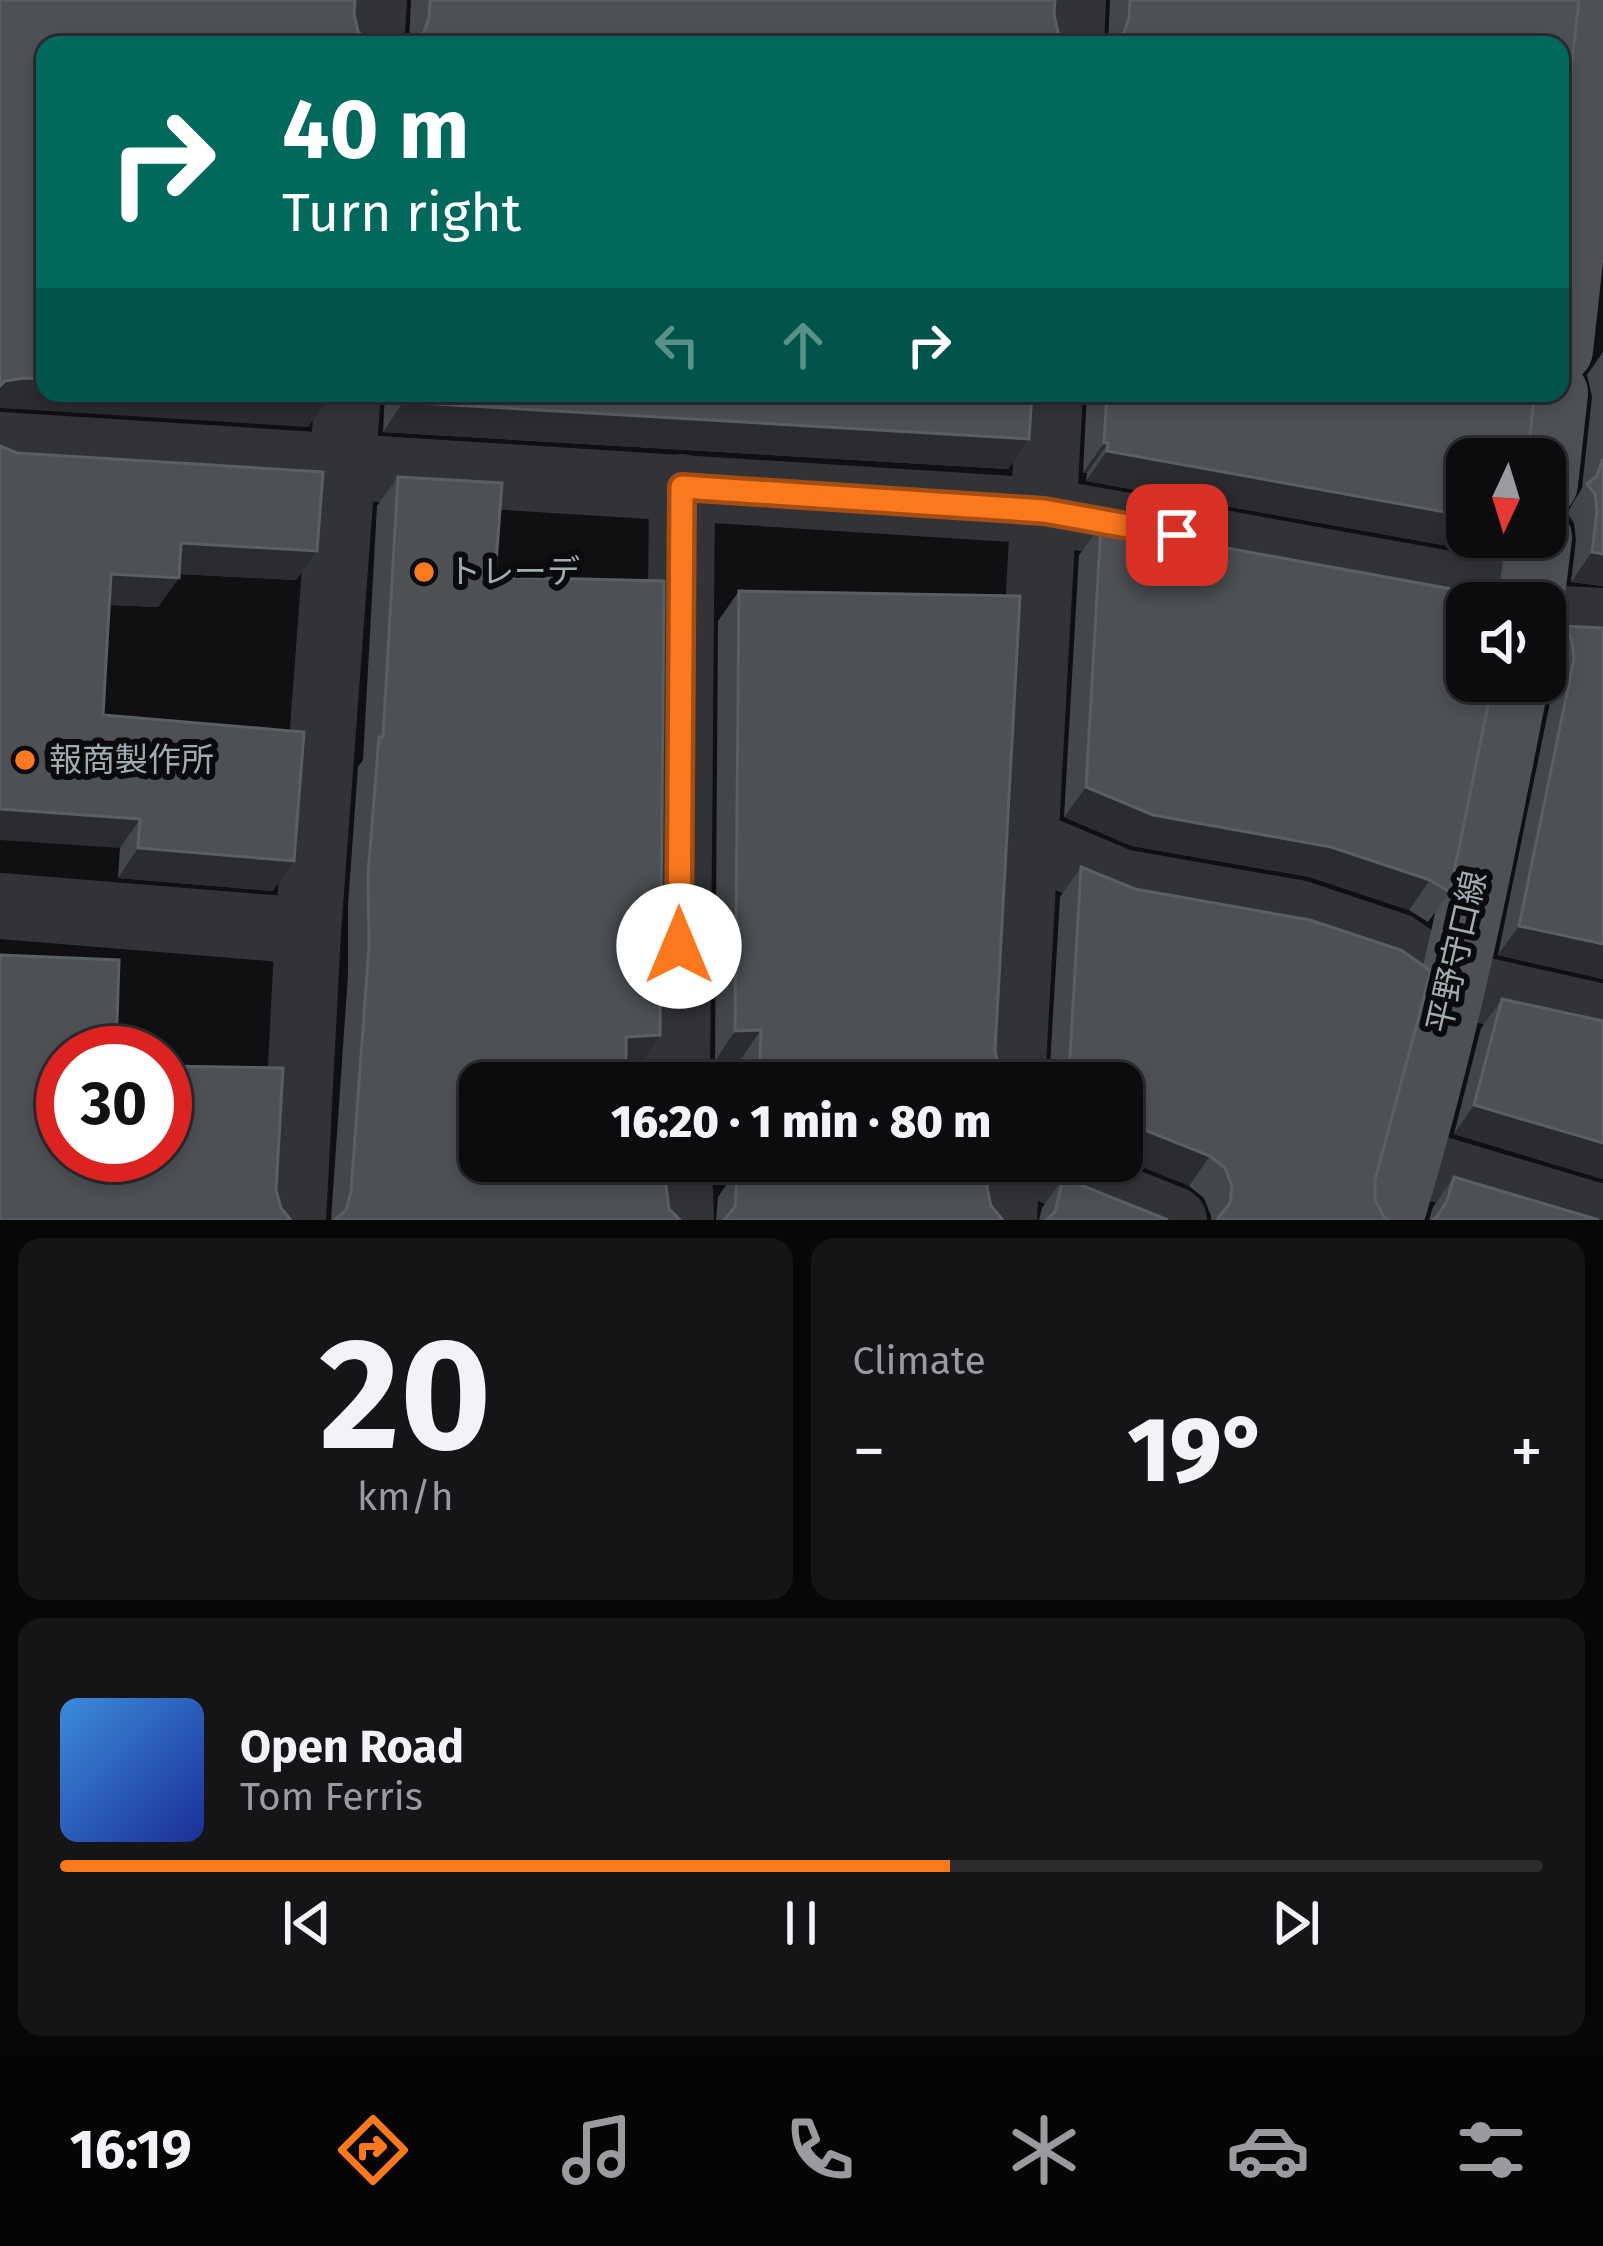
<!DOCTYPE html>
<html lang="en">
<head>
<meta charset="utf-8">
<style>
  :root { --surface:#0c0c0e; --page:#151517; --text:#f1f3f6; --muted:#9a9b9e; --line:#2c2c2e; --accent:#fc781d }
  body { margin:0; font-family:"Fira Sans","Noto Sans JP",sans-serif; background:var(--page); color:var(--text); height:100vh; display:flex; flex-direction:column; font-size:45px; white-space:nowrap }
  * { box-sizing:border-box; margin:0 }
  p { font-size:39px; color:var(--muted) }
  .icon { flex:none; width:66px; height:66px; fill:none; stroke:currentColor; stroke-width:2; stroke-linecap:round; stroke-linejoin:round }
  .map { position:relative; height:1220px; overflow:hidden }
  .panel { display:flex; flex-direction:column; gap:18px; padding:18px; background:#070708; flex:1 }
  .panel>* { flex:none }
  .banner { position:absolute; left:36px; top:36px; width:1533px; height:366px; border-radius:24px; box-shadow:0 6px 18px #0003,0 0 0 3px var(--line); background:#00695c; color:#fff; overflow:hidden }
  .needle { width:78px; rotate:184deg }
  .fabs { position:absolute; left:1446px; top:438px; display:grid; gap:24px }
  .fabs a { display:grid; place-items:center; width:120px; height:120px; border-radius:24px; background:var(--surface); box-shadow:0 6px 18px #0003,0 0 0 3px var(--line); font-size:60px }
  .speed { position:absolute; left:36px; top:1026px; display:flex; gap:24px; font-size:60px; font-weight:700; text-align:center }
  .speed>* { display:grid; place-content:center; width:156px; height:156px; border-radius:50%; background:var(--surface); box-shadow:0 6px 18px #0003,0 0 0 3px var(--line); line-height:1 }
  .speed .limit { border:18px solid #d22; background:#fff; color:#111 }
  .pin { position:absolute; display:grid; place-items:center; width:102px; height:102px; color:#fff; margin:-51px; border-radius:24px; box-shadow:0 6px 18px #0006 }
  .me { position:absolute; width:132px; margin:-66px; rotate:0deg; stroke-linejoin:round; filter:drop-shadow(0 0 9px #0008) }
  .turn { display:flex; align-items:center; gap:42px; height:252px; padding:0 48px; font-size:54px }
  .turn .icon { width:156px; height:156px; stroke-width:2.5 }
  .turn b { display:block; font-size:84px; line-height:102px }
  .lanes { display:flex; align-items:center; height:114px; padding:0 48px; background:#0003; justify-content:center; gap:60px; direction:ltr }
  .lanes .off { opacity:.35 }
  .big { font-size:90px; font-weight:800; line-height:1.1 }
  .panel .tile { flex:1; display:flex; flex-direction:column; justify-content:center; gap:18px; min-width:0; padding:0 42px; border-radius:24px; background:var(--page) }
  .panel .dial { align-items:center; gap:0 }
  .dial b { font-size:156px; line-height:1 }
  .song { display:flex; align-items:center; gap:36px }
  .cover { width:144px; height:144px; border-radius:18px; background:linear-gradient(135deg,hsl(210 70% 55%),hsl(230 70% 35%)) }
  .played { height:12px; border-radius:6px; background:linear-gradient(90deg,var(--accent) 60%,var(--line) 60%) }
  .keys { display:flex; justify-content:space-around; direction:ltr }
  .heat { display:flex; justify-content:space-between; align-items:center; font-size:66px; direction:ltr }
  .panel .tiles { flex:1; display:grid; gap:18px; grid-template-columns:1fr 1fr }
  .tile:last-child { grid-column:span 2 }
  .trip { position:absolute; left:459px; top:1062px; width:684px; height:120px; border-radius:24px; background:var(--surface); box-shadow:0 6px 18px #0003,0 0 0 3px var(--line); font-weight:800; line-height:120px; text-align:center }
  .dock { display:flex; height:192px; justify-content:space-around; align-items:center; background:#050506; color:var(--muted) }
  .dock .icon { width:84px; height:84px }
  .dock .selected { color:var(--accent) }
  .dock b { font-size:54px; color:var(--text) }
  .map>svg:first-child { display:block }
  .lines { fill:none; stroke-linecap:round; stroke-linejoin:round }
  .minor { stroke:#313337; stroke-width:66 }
  .major { stroke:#4d5156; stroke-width:66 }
  .wall { fill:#43474a }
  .shaded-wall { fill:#2a2c2f }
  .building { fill:#4d5155; stroke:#5a5f64; stroke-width:3 }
  .route-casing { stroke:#a44e13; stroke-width:30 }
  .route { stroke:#fc781d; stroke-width:21 }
  .poi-dot { fill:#fc781d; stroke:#0b0b0d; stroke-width:4.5 }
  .labels { text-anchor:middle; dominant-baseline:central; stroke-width:12; stroke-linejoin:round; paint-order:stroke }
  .poi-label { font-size:33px; fill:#a0abb3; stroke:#0b0b0d; text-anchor:start }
  .street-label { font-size:33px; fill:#a0abb3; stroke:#0b0b0d }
</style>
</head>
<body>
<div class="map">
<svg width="1603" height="1220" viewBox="0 0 1603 1220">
  <rect width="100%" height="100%" fill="#101012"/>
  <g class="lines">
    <g class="minor">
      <path d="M371,45L374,0"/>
      <path d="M1071,45L1073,0"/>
      <path d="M0,445L1044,511L1532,599"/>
      <path d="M1545,618L1603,621"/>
      <path d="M1026,842L1121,882L1298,913L1397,946L1450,983L1603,1017"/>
      <path d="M0,906L308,931"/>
      <path d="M677,1083L682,487"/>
      <path d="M1012,1083L1050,393"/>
      <path d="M1408,1160L1603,1218"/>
      <path d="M679,1161L681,1220"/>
      <path d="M1027,1161L1174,1220"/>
      <path d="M293,1220L308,931L348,393"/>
      <path d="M1004,1220L1007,1161"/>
    </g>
    <g class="major">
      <path d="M1560,350L1599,0"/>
      <path d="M1545,484L1555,393"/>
      <path d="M1531,603L1539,537"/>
      <path d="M1390,1220C1444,1045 1481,861 1516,681"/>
    </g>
  </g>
  <g class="wall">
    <path d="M411,0H1055L1054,14L1058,32L1070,45H409Z"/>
    <path d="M1110,0H1579L1560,45H1108Z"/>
    <path d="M1603,352V586L1571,582L1576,540L1574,523L1567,513L1582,488L1592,397L1587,375Z"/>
    <path d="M385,393H1032L1029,439L1008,469L383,432Z"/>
    <path d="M1087,393H1535L1499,555L1086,481L1087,473H1083Z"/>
    <path d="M0,446L317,551L296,580L179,574L158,607L110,605L103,715L273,891L118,878L120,848Z"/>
    <path d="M398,477L495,577L640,1065L626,1066L624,1171L680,1220H331L348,975V905L358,767L363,760L377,506Z"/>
    <path d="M1101,525L1467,603L1450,892L1428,922L1409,910L1310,877L1132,846L1064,817L1079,555Z"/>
    <path d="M739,591L995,1051L999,1069L1010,1083H739L740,1060L715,1061L718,621Z"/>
    <path d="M1563,626L1603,628V979L1498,955L1553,688L1552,670L1545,659V652Z"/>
    <path d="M1081,867L1375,1180V1200L1384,1217L1390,1220H1211V1216L1204,1198L1189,1186L1122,1083H1049L1060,897Z"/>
    <path d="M1502,999L1603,1021V1179L1454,1134L1481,1028Z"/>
    <path d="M736,1161H989L987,1188L991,1206L1003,1220H716L718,1197L735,1172Z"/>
    <path d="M1454,1177L1599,1220H1429L1433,1207Z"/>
    <path d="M1063,1178L1168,1220H1039L1042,1208Z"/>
  </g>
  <g class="shaded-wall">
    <path d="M23,378L45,379V393H261L329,397L308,427L0,408V386L5,381Z"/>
    <path d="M403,402L1029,439L1008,469L383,432Z"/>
    <path d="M1104,443H1108L1087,473H1083Z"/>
    <path d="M1107,451L1467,516V537H1512L1499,555L1086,481Z"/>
    <path d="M181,543L317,551L296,580L161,573Z"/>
    <path d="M1592,552L1603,554V586L1571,582Z"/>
    <path d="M111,574L179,578L158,607L91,604Z"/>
    <path d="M1086,787L1331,847L1430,880L1409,910L1310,877L1132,846L1064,817Z"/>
    <path d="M0,809L140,819L120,848L0,840Z"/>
    <path d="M138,848L294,861L273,891L118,878Z"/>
    <path d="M1519,926L1603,944V979L1498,955Z"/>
    <path d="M761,1030L740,1060L715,1061L735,1031Z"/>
    <path d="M660,1035L640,1065L605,1067L626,1037Z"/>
    <path d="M1474,1105L1603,1143V1179L1454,1134Z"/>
    <path d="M1122,1121L1210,1156L1189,1186L1122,1159Z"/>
  </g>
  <g class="building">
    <path d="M0,0H355L354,14L358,31L369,45H353L343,38L342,45H45V379L23,378L5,381L0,386Z"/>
    <path d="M430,0H1055L1054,14L1058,32L1070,45H413L423,35L429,18Z"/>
    <path d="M1130,0H1579L1560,168V45H1113L1123,36L1129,18Z"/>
    <path d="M261,393H329V397Z"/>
    <path d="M404,393H1032L1029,439L403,402Z"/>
    <path d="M1107,393H1535L1528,450L1530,459H1467V516L1107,451L1108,443H1104Z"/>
    <path d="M0,446L17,453L323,472L317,551L181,543L179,578L111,574L103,715L304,732L294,861L138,848L140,819L0,809Z"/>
    <path d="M1603,459V554L1592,552L1597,511L1595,494L1587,484L1597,476Z"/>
    <path d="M398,477L502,483L495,577L664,581L660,1035L626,1037V1083H480V1161H624V1171L664,1170L669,1209L680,1220H335L346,1210L351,1192L369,946L368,875L379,737H383Z"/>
    <path d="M1101,525L1528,603H1467V681H1493L1450,892L1430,880L1331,847L1153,815L1086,787Z"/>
    <path d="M739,591L1020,596L995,1051L999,1069L1010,1083H759L761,1030L735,1031Z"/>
    <path d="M1563,626L1603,628V944L1519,926L1574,659L1572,640Z"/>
    <path d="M1081,867L1135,889L1310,920L1401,950L1431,971L1375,1180V1200L1384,1217L1390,1220H1217L1230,1203L1232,1186L1225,1168L1210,1156L1122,1121V1083H1054L1063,1075L1070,1057Z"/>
    <path d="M0,955L119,960L116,1053H63V1155H165V1066L283,1068L276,1190L281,1208L291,1220H0Z"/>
    <path d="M1502,999L1603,1021V1143L1474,1105Z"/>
    <path d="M755,1161H989L987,1188L991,1206L1003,1220H724L735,1207L738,1167L755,1168Z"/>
    <path d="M1454,1177L1599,1220H1432L1436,1218L1447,1201Z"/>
    <path d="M1063,1178L1168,1220H1046L1055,1212Z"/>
  </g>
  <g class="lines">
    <g class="route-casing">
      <path id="route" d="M679,946L682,487L1044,511L1177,535"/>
    </g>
    <use href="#route" class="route"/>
  </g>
  <g class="poi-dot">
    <circle cx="424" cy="572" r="12"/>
    <circle cx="25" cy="760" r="12"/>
  </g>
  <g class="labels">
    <g class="poi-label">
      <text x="448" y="572">トレーデ</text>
      <text x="49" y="760">報商製作所</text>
    </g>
    <g class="street-label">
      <text transform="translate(1457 952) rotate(-77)">平野守口線</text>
    </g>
  </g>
</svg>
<div class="fabs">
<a><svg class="needle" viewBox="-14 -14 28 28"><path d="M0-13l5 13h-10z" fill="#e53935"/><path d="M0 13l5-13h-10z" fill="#9a9b9e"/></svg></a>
<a><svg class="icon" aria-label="sound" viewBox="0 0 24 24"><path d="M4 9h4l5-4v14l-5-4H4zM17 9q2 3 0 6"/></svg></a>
</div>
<div class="speed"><div class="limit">30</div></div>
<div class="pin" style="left:1177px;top:535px;background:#d93025"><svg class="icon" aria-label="arrive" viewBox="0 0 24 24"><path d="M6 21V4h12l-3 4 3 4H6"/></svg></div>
<svg class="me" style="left:679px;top:946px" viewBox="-20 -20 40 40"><circle r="19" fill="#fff"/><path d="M0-13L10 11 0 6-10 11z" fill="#fc781d"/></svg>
<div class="trip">16:20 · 1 min · 80 m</div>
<div class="banner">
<div class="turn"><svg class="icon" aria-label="right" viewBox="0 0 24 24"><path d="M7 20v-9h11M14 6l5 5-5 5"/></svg><div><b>40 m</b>Turn right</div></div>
<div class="lanes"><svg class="icon off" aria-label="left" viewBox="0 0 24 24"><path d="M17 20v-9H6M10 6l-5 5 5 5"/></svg><svg class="icon off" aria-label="ahead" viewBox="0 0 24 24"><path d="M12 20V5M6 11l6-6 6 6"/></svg><svg class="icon" aria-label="right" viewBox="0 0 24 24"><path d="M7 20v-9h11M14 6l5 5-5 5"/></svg></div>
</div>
</div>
<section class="panel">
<div class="tiles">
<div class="tile dial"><b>20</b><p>km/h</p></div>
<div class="tile"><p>Climate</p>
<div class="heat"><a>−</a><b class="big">19°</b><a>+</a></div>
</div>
<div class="tile">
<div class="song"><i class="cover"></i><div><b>Open Road</b><p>Tom Ferris</p></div></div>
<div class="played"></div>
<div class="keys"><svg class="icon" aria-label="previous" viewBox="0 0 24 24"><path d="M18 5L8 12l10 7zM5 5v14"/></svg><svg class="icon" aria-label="pause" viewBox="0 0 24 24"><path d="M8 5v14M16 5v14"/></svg><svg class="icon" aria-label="next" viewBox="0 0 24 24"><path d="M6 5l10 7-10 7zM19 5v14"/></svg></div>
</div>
</div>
</section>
<nav class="dock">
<b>16:19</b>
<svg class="icon selected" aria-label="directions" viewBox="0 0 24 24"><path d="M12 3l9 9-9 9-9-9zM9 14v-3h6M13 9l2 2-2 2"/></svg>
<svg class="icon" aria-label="music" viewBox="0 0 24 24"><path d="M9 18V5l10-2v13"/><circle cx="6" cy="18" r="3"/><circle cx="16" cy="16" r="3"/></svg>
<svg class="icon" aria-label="phone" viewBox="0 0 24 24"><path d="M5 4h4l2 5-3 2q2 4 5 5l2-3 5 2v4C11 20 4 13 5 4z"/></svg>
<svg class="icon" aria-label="climate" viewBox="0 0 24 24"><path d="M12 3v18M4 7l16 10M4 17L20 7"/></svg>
<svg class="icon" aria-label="car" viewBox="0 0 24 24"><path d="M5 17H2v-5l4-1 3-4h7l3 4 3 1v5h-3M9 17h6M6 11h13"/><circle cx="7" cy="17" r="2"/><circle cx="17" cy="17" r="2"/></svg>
<svg class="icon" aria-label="filters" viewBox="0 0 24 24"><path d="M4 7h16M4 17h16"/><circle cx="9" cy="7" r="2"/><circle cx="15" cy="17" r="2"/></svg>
</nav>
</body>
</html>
